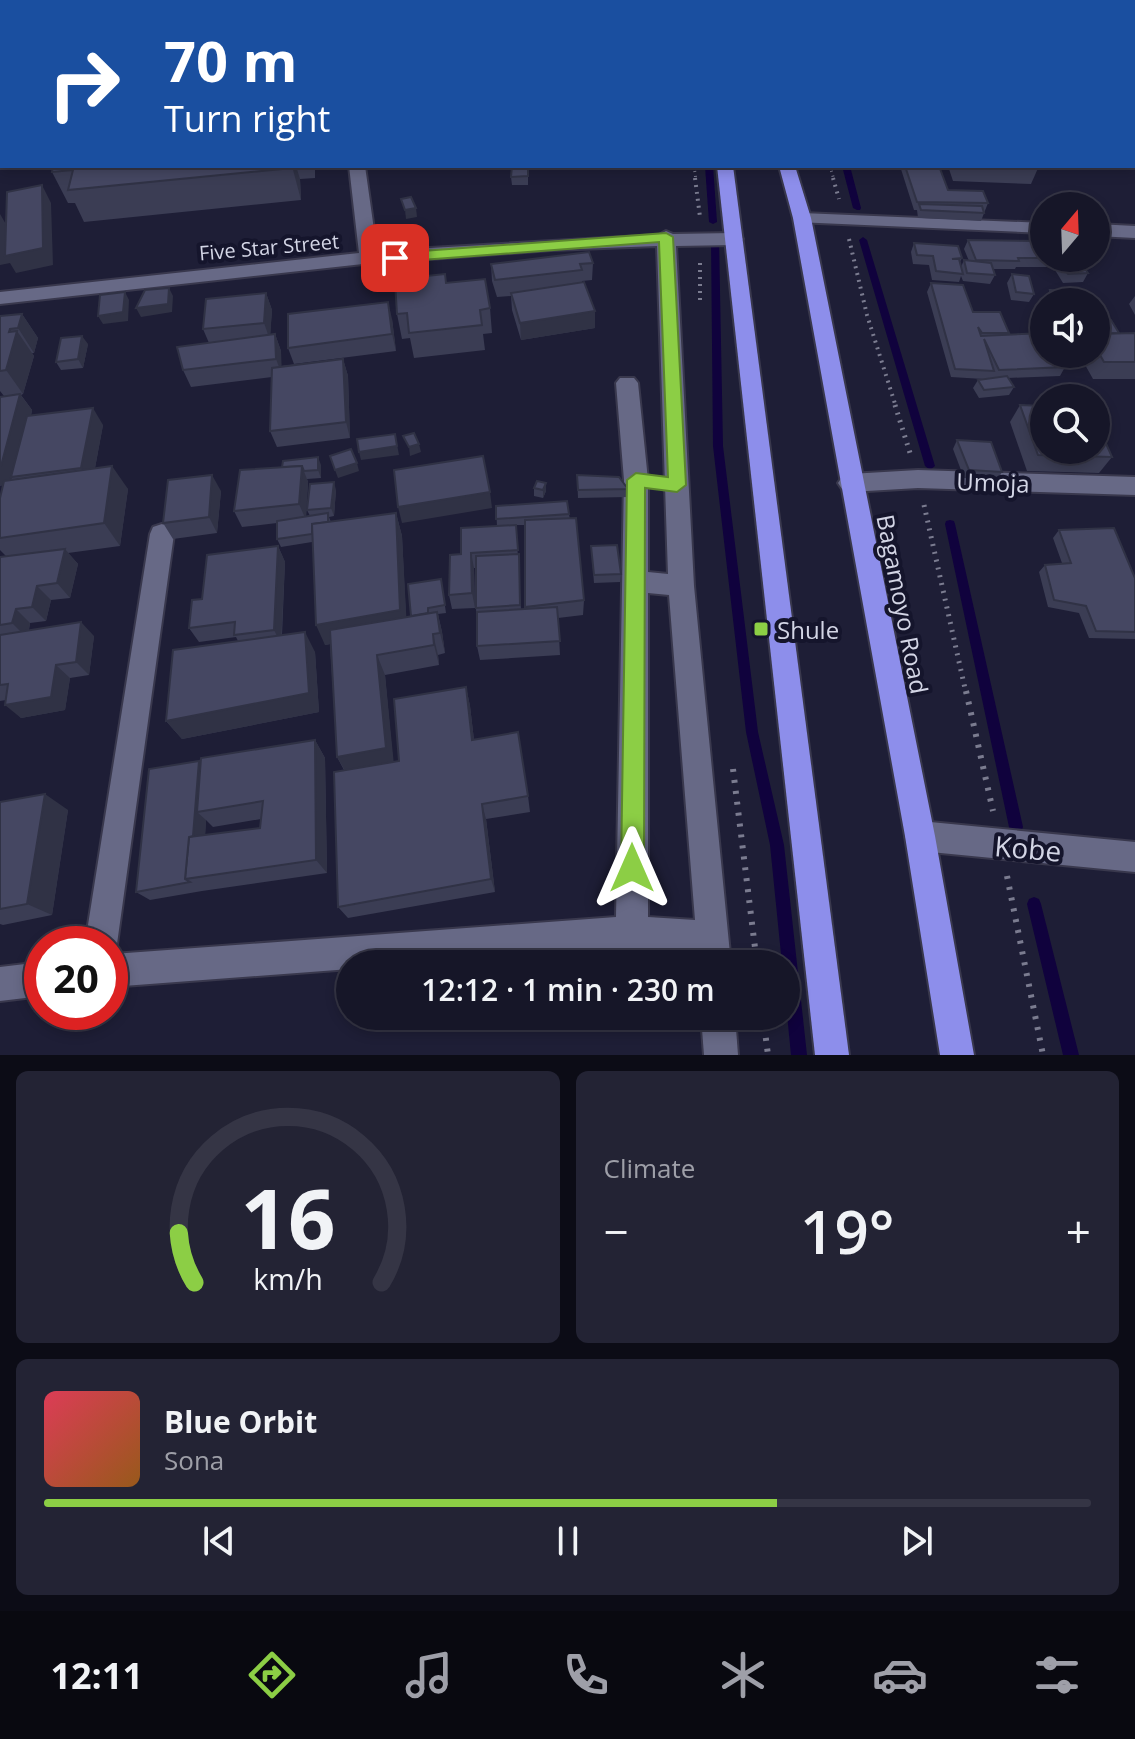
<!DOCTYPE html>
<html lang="en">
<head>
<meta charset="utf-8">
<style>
  :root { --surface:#161628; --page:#232334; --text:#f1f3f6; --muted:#9e9fa8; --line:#353545; --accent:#8cce45 }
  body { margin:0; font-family:"Open Sans",sans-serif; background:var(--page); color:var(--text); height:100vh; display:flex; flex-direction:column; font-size:30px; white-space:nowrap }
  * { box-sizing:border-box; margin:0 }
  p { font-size:26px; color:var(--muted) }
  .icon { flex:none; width:44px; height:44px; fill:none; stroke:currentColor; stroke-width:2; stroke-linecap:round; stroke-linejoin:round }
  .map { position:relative; height:1055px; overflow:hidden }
  .drawer { display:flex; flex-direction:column; gap:16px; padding:16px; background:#0c0c16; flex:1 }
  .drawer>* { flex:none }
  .banner { position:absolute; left:0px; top:0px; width:1136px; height:168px; box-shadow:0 4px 12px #0003,0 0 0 2px var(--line); background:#1a4fa0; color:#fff; overflow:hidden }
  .needle { width:52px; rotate:19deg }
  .tools { position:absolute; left:1030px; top:192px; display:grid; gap:16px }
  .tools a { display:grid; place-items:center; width:80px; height:80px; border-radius:50%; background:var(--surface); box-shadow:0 4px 12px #0003,0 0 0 2px var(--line); font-size:40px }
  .speed { position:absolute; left:24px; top:926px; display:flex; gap:16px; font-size:40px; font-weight:700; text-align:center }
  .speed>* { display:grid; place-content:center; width:104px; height:104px; border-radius:50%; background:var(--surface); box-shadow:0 4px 12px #0003,0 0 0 2px var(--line); line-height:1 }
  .speed .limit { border:12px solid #d22; background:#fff; color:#111 }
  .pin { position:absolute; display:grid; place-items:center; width:68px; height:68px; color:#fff; margin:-34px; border-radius:16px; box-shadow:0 4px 12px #0006 }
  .me { position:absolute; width:88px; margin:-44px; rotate:0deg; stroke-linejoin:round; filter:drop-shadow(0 0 6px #0008) }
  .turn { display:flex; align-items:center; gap:28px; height:168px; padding:0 32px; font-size:36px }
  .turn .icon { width:104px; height:104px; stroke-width:2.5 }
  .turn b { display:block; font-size:56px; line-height:68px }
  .big { font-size:60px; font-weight:600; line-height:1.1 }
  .drawer .widget { flex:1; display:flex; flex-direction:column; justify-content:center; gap:12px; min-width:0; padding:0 28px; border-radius:12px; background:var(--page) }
  .drawer .dial { align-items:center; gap:0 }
  .dial svg { height:208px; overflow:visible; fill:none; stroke:var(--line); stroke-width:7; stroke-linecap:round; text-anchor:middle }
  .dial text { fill:var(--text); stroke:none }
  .song { display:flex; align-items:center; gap:24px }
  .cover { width:96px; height:96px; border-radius:12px; background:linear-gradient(135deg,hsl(350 70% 55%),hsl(30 70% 35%)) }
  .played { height:8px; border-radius:4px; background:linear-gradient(90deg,var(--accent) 70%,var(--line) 70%) }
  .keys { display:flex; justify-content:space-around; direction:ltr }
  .heat { display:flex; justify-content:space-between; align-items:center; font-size:44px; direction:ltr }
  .drawer .tiles { flex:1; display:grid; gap:16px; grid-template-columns:1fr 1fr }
  .widget:last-child { grid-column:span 2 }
  .trip { position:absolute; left:336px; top:950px; width:464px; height:80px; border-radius:40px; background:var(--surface); box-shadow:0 4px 12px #0003,0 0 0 2px var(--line); font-weight:600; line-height:80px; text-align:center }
  .dock { display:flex; height:128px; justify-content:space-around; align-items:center; background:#090910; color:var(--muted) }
  .dock .icon { width:56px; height:56px }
  .dock .on { color:var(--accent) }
  .dock b { font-size:36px; color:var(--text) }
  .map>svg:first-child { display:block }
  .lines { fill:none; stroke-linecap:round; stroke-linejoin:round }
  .stream { fill:#10023d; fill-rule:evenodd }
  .minor-casing { stroke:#39384d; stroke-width:4 }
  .highway-casing { stroke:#39384d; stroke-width:4 }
  .path-far3 { stroke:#7b7c90; stroke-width:3; stroke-dasharray:1 4; stroke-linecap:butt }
  .path-far2 { stroke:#7b7c90; stroke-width:4; stroke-dasharray:2 5; stroke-linecap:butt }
  .path-far1 { stroke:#7b7c90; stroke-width:5; stroke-dasharray:2 6; stroke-linecap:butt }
  .path { stroke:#7b7c90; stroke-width:6; stroke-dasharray:3 8; stroke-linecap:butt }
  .minor { fill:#676986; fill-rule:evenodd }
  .highway { fill:#8d8eeb; fill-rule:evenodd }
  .wall { fill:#3b3d54; fill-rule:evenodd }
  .shaded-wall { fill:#303245 }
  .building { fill:#454762; stroke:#303245; stroke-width:2 }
  .route { fill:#8cce45; stroke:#5b862d; stroke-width:2 }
  .poi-dot { fill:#8cce45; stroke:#15152c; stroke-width:3 }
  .labels { text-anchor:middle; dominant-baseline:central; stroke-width:8; stroke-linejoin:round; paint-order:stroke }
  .far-street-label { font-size:20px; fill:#d3d5e5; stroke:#15152c }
  .street-label { font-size:24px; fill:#d3d5e5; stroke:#15152c }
  .poi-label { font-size:24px; fill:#d3d5e5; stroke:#15152c; text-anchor:start }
  .near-street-label { font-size:28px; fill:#d3d5e5; stroke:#15152c }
</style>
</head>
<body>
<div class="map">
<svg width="1135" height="1055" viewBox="0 0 1135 1055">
  <rect width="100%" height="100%" fill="#1e1e36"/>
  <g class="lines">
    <g class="stream">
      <rect x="694" y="0" width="6" height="2"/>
      <path d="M795,0H801L802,2H796Z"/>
      <path d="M705,166H713L717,222L713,224L709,222Z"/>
      <path d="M842,166H850L861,208L860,210H857L853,208Z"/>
      <path d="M715,236L719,239L723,446L758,732L784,845L807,1055H791L786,1004V964H782L770,845L746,732L713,446L711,239Z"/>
      <path d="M863,237L867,240L935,466L930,470L925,466L859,240Z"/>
      <path d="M950,520L954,521L955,524L1023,827L1021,832L1016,834L1011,832L1009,827L945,524L946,521Z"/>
      <path d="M1034,897L1039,899L1041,904L1079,1055H1063L1027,904L1029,899Z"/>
    </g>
    <g class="minor-casing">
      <g id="minor">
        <rect x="40" y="0" width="14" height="2"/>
        <path d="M228,0H242L227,2Z"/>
        <rect x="414" y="0" width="14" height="2"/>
        <rect x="1134" y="35" width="1" height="8"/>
        <path d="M349,166H365L377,251L659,235L666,231L673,234L734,233L743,239L734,245L676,246L694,586L731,964H699L698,952L632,948L420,964H350V969L110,987V944H85L150,534L153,527L162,524L171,527L174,534L117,944L113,954L616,917L624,480L616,383L620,378H634L638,383L648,480V572L668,574L657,246L551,250L363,264L0,304V292L359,253ZM648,593L669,595L695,920L648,917Z"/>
        <path d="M802,213L1044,223V233L796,222L793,218L796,214Z"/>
        <path d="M1096,224L1135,226V238L1096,236Z"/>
        <path d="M918,470L1135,477V495L918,488L850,492L842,489L838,483L842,477L850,474Z"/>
        <path d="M920,821L1135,842V872L920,851L909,847L905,836L909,825Z"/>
        <path d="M42,962V996L0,1001V967Z"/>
        <path d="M701,1016H735L738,1055H704Z"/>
      </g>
    </g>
    <g class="highway-casing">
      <g id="highway">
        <rect x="699" y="0" width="14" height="2"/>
        <path d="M743,0H757L758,2H744Z"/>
        <path d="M717,166H733L849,1055H815Z"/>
        <path d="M779,166H795L811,218L935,836L974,1055H940L905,836L793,218Z"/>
      </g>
    </g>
    <g class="path-far3">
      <path d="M694,166L696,180"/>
      <path d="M830,166L834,180"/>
    </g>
    <g class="path-far2">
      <path d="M695,178L700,217"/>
      <path d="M833,178L839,199"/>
      <path d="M849,239L867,315L896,407"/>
      <path d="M700,263V305"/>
    </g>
    <g class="path-far1">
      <path d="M895,405L910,453"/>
      <path d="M924,505L966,693"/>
    </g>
    <g class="path">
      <path d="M966,691L993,811"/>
      <path d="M733,769L757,964"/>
      <path d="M1007,876L1043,1055"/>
      <path d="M763,1016L768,1055"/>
    </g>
    <use href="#minor" class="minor"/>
    <use href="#highway" class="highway"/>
  </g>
  <g class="wall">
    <path d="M0,0H33V2H2V30H0Z"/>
    <rect x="153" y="0" width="55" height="2"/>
    <rect x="289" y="0" width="52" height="2"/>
    <rect x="538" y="0" width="49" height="2"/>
    <path d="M883,0H985L986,2H883Z"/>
    <path d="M1134,47L1135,48L1134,114Z"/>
    <path d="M53,166H315V178L300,179L301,200L84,222L75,203H68L52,172Z"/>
    <path d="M528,166V185H512L511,177Z"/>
    <path d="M900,166H939L948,190L988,203L981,221L918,218L917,210H914Z"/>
    <path d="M948,166H1039L1031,184L953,181Z"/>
    <path d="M968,240L1081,258L1080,261L1088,273L1083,282L1063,283L1055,270L1056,267H1016L1015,269H993L995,275L990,284L963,281L961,276L959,282L932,280L929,265L913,264L911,252L914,243L962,258L960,262L961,267L964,260L969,261L964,249Z"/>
    <path d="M593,263L592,280L582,281V282L595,311V328L521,340L512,310L511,296L497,297L492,281L491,264Z"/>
    <path d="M1012,274L1034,294L1029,302L1011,300L1007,283Z"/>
    <path d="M447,283L490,308L492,333L483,334L485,350L414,358L410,338L402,339L397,314Z"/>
    <path d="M931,283L973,312L1065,367L1060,376L1008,378L1014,387L1009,395L979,398L973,388L978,380L983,379L951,377L927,292Z"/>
    <path d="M1050,290L1089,302H1046L1045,299Z"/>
    <path d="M266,293L272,310L270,335L275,334L281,351V366L343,359L348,376L350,438L277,447L270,431L272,377L191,387L183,370L209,343L203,329Z"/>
    <path d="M1135,296V315L1129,304Z"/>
    <path d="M22,314L38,338L34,353H32L34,356L23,394L21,395L32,410L31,416L103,425L95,468L128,489L120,546L68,553L78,564L70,598L51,600L46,621L30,623L29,630L94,636L89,675L70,678L65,710L21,718L6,700L0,701V557L6,556L0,550V498L3,485L0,486V397L4,396L0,391V317Z"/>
    <path d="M392,319L396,351L294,364L288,348Z"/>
    <path d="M1096,320L1119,333H1135V379H1093L1079,354H1096Z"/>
    <path d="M88,344L83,368L61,370L56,362Z"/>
    <path d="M1020,405L1112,457L1099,473L1027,471L1010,422Z"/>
    <path d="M957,440L1002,472L997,481L964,478L953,449Z"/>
    <path d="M321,465V478L307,479L308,482L306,516H310L307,510L336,490L334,516L329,517L331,522L396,513L402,536L406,617L411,616L442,586L446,613L438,614L442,632L445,653L438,655L439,665L385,675L393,762L399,761L466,687L470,706L474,740L528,796L530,812L486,819L495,892L348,918L338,907L344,770L337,757L330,644L325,645L312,542L281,547L277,539V523L242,527L234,511L240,470Z"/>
    <path d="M577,475L628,489V497L578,498Z"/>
    <path d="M546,483V491L543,498L534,496V488Z"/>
    <path d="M221,491L217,533L173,539L163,523Z"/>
    <path d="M496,506L569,514L584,600L583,615L558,618L560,655L480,660L477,646L476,608V568H474L475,608L452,609L449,595L461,554L497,526ZM516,525H525V609H521Z"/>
    <path d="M1059,530L1135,578V639L1089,638L1079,613L1048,607L1039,572L1045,565L1062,563L1053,538Z"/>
    <path d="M278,546L285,562L282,635L315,652L319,712L182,739L166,721L238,641L236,637L199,642L189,628L202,599Z"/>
    <path d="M591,546L621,574L620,582L594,583Z"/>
    <path d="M315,740L325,758L327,873L202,891L150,900L136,892L201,764ZM261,819L260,828L205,835L206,820L213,827Z"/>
    <path d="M0,802L68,810L52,915L3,925L0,924Z"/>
  </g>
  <g class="shaded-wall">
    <path d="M0,51H2V68L0,69Z"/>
    <path d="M0,143H2V166H27L0,170Z"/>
    <path d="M292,166H296L300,179L301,200Z"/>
    <path d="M42,185L51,203L53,265L16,273L10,263L0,265V214L14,238Z"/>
    <path d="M416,208L417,217L406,219L405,210Z"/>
    <path d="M169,288L173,296L172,312L141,317L136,308Z"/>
    <path d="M125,292L129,300L128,321L103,324L98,316Z"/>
    <path d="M266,293L272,310L270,340L264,323Z"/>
    <path d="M388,302L392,319L396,351L392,334Z"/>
    <path d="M595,311V328L521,340L520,323Z"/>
    <path d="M22,314L38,338L34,353L18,328Z"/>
    <path d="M10,329L16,337L17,331L34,356L23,394L6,370Z"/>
    <path d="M275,334L281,351L282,375L276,359Z"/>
    <path d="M82,336L88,344L83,368L78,359Z"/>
    <path d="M343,359L348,376L350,438L346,422Z"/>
    <path d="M20,394L32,410L16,477H11L14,482L0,486V466Z"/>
    <path d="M93,408L103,425L92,484L81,468Z"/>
    <path d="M395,434L399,455L361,460L359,452Z"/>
    <path d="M419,444L421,452L410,456L409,447Z"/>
    <path d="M318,457L321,465V478L318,470Z"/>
    <path d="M357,463L359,471L338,478L335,470Z"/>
    <path d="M112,466L128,489L120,546L104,523Z"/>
    <path d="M302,466L308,482L306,520L299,504Z"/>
    <path d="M212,475L221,491L217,533L209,517Z"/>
    <path d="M334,482L336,490L334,516L331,508Z"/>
    <path d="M546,483V491L543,498V490Z"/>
    <path d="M490,492L492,508L402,523L398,507Z"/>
    <path d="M396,513L402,536L407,630L325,645L316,625Z"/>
    <path d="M278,546L285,562L281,644L274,630Z"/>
    <path d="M65,549L78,564L70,598L57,583Z"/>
    <path d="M471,553L474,568L475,608L472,593Z"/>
    <path d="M37,586L51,600L46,621L32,607Z"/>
    <path d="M16,609L30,623L27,638L12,623Z"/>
    <path d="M437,612L442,632L445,653L440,633Z"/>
    <path d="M81,622L94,636L89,675L76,662Z"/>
    <path d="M305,632L315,652L319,712L182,739L166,721Z"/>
    <path d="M433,634L438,655L439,665L434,645Z"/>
    <path d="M377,655L385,675L394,765L347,774L337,757Z"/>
    <path d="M56,665L70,678L65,710L21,718L5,705Z"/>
    <path d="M466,687L470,706L476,757L472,740Z"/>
    <path d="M315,740L325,758L327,873L316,860Z"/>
    <path d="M199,761L209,773L197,812L206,820L203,876L190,878Z"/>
    <path d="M45,794L68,810L52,915L27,904Z"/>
    <path d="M482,804L486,819L495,892L491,879Z"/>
  </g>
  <g class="building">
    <path d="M0,0H12L11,2H2V14H0Z"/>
    <path d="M83,0H123V2H82Z"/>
    <rect x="289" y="0" width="35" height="2"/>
    <path d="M483,0H502L503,1L523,0L524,2H476L475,1Z"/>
    <rect x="540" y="0" width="47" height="1"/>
    <path d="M847,0H873L874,2H848Z"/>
    <path d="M922,0H985L986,2H923Z"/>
    <path d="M1004,0H1041L1042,2H1005Z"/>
    <path d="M2,39V51H0V40Z"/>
    <path d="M1134,47L1135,48V75H1134Z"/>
    <rect x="0" y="85" width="2" height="14"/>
    <path d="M2,117V143H0V118Z"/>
    <path d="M53,166H292V168L68,190L73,170L52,172Z"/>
    <path d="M512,166H528V176L511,177Z"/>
    <path d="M905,166H939L948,190L983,191L988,203L917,202Z"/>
    <path d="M42,185L43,248L5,256L7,192Z"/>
    <path d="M411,197L416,208L405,210L401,199Z"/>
    <path d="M919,204L982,206L984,213L921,210Z"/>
    <path d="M968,240L1044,241V258H1081H1018L1019,261L976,260Z"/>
    <path d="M914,243L958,246L962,258L952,259H959L963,274L936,271L933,256L917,255Z"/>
    <path d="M589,252L593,263L580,264L582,270L495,280L491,264Z"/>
    <path d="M964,260L991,263L995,275L967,273Z"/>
    <path d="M1079,260L1088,273L1068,274L1060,261Z"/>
    <path d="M445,274L446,283L485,279L490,308L480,310L482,325L409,333L407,313L397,314L395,282L407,281V278Z"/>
    <path d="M1012,274L1029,276L1034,294L1016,292Z"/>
    <path d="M584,282L595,311L520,323L511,293Z"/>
    <path d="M931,283L963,285L973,312H1000L1009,333H982L978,327L981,336L1044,333V354H1058L1065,367L999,370L984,339L994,371L955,369Z"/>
    <path d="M169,288L168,304L136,308L145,290Z"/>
    <path d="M1050,290L1084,292L1089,302H1055Z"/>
    <path d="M125,292L123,312L98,316L100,295Z"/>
    <path d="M266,293L264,323L203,329L206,299Z"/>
    <path d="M388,302L392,334L288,348V314Z"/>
    <path d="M22,314L18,328L10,329L9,332L17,331L6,370L0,371V316Z"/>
    <path d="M1096,320H1111L1119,333L1096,334Z"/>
    <path d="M1135,333V362H1104L1096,348V334Z"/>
    <path d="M275,334L276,359L183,370L177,347Z"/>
    <path d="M82,336L78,359L56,362L61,338Z"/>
    <path d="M343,359L346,422L270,431L272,368Z"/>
    <path d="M1007,376L1014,387L984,390L978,380Z"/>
    <path d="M20,394L1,466H0V397Z"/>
    <path d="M1020,405L1044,406V450H1096V421L1112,457L1038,455Z"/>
    <path d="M93,408L81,468L11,477L27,416Z"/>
    <path d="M414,433L419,444L409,447L403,436Z"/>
    <path d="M395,434L397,446L359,452L357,439Z"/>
    <path d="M957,440L991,442L1002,472L969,470Z"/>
    <path d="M351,449L357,463L335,470L330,456Z"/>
    <path d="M483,456L490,492L398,507L394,470Z"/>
    <path d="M318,457V470L304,471L302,466L282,467L283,461Z"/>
    <path d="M112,466L104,523L0,538V498L4,481Z"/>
    <path d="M302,466L299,504L234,511L240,470Z"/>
    <path d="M212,475L209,517L163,523L168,480Z"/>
    <path d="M577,475L619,477L628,489L578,490Z"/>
    <path d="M537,481L546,483L543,490L534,488Z"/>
    <path d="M334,482L331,508L307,510L310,484Z"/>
    <path d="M567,501L569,514L496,519V506Z"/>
    <path d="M328,513V522L312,524V534L277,539V521Z"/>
    <path d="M396,513L400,610L316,625L312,524Z"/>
    <path d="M576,518L584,600L525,607V520Z"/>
    <path d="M516,525L518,550L471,553L472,593L449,595L450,555L461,554V528Z"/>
    <path d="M1114,528L1135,578V632L1096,631L1086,606L1054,600L1045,565L1071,563L1059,530Z"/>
    <path d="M617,545L621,574L594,575L591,546Z"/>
    <path d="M278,546L274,630L234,635L235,622L189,628L192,600L202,599L207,555Z"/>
    <path d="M65,549L57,583L37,586L32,607L16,609L12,623L0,625V557Z"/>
    <path d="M519,554L520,605L476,608V556Z"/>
    <path d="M441,579L445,605L428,608V613L411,616L408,584Z"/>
    <path d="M557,607L560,641L477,646V612Z"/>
    <path d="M437,612L440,633L433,634L434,645L377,655L386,748L337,757L330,630Z"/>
    <path d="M81,622L76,662L56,665L51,697L5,705L8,684L0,685V635Z"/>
    <path d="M305,632L309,693L166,721L173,650Z"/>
    <path d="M466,687L472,740L518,732L528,796L482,804L491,879L338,907L334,772L399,761L394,699Z"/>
    <path d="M315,740L316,860L185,879L189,837L260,828L263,801L197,812L201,758Z"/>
    <path d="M199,761L193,836L189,837L185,879L190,882L136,892L149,769Z"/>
    <path d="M45,794L27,904L0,909V802Z"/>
  </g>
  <path class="route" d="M666,233L673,237L686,485L677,492L645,488L644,868L641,876L632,880L624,876L621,868L627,480L636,473L668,477L659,242L395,262L388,258L395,253Z"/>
  <rect class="poi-dot" x="753" y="621" width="16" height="16" rx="4"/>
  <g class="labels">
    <g class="far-street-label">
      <text transform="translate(269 247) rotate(-5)">Five Star Street</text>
    </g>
    <g class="street-label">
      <text transform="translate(993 482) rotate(2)">Umoja</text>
      <text transform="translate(903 604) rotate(79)">Bagamoyo Road</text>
    </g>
    <g class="poi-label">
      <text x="777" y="629">Shule</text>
    </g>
    <g class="near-street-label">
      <text transform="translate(1028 848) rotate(5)">Kobe</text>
    </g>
  </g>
</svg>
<div class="tools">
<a><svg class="needle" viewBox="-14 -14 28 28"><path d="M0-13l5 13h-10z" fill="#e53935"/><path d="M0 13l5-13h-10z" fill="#9e9fa8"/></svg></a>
<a><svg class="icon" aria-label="sound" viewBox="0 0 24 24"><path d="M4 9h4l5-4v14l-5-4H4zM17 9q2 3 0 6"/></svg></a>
<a><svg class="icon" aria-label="search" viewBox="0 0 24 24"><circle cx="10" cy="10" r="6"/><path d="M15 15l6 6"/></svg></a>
</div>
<div class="speed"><div class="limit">20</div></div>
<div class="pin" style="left:395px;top:258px;background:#d93025"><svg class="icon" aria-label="arrive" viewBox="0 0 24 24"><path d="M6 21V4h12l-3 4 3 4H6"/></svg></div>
<svg class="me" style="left:632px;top:868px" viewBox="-20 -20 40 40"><path d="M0-17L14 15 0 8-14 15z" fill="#8cce45" stroke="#fff" stroke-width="4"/></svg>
<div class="trip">12:12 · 1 min · 230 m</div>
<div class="banner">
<div class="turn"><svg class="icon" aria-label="right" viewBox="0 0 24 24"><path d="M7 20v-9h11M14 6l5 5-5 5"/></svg><div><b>70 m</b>Turn right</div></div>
</div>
</div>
<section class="drawer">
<div class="tiles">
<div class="widget dial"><svg viewBox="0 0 100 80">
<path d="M14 69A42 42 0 1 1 86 69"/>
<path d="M14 69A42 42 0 0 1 8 50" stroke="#8cce45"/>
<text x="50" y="56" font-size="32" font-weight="700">16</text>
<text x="50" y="72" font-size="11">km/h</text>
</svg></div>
<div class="widget"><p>Climate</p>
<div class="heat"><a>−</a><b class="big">19°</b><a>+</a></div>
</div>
<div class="widget">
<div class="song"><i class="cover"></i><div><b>Blue Orbit</b><p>Sona</p></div></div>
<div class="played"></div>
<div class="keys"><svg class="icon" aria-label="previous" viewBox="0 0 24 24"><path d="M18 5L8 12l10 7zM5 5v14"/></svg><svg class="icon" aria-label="pause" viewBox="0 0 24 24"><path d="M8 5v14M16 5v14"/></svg><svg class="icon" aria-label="next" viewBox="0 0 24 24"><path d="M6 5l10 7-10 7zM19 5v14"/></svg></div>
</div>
</div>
</section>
<nav class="dock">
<b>12:11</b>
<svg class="icon on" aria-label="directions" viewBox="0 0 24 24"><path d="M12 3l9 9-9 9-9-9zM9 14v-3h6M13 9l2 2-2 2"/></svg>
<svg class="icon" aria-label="music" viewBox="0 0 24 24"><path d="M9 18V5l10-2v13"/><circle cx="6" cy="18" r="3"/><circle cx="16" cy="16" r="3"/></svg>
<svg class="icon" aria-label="phone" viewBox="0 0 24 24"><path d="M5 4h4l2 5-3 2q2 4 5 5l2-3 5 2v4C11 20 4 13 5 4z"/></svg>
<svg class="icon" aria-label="climate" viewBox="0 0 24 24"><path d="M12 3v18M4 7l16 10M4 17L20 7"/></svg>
<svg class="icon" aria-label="car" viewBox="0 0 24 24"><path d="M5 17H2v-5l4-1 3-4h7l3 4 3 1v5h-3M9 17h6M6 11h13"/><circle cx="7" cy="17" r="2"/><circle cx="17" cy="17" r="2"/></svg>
<svg class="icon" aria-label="filters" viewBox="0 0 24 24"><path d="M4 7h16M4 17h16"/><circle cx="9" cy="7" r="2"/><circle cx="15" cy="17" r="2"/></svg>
</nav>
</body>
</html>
